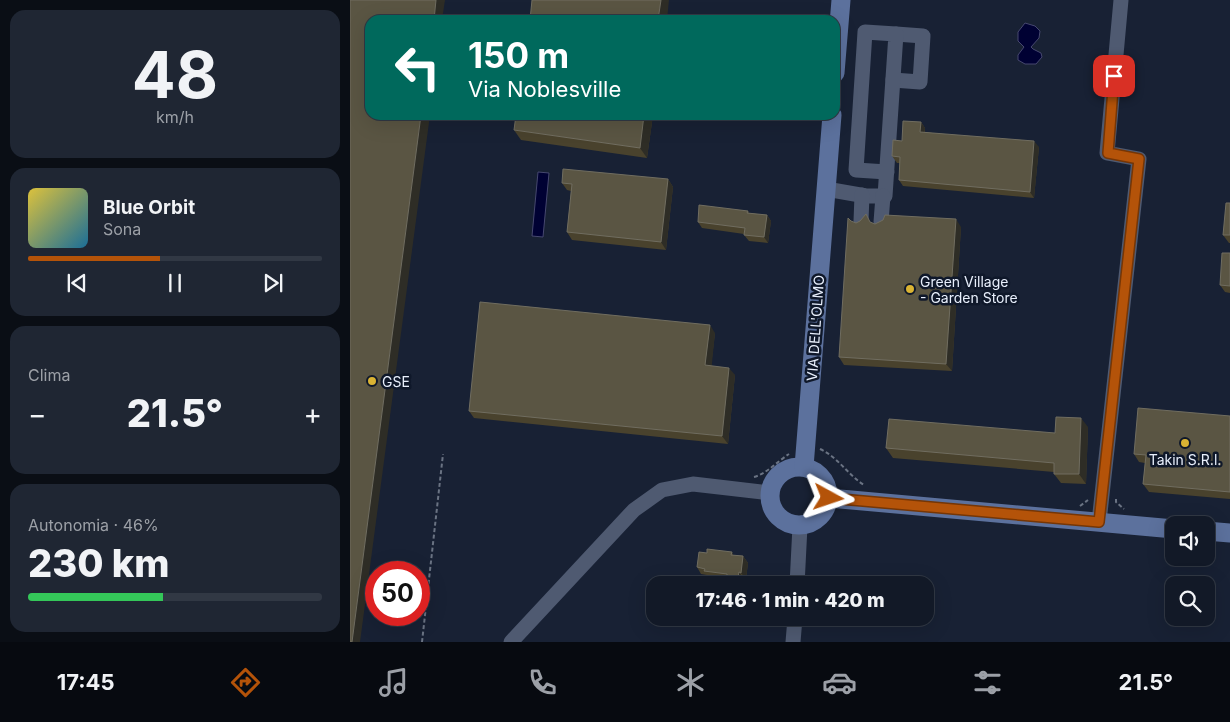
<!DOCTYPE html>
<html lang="it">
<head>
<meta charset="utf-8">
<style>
  :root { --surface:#121927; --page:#1f2633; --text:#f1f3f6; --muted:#9ca0a7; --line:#313844; --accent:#b45309 }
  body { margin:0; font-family:Inter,sans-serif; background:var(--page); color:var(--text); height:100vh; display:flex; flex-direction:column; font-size:19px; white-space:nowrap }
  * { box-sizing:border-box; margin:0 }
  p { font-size:16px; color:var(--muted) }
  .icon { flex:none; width:28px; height:28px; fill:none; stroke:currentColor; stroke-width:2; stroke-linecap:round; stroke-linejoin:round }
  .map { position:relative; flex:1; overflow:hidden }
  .side { display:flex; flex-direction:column; gap:10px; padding:10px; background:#0a0e15; width:350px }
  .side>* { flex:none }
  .guide { position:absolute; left:15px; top:15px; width:475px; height:105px; border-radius:15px; box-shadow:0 5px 20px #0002,0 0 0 1px var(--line); background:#00695c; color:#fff; overflow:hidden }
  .buttons { position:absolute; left:815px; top:516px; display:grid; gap:10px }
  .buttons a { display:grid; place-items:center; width:50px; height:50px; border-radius:10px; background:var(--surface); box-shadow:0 5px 20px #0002,0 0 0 1px var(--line); font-size:25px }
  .speed { position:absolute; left:15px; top:561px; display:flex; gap:10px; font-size:25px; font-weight:700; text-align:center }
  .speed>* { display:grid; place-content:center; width:65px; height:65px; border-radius:50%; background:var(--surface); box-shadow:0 5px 20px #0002,0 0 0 1px var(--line); line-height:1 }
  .speed .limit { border:8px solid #d22; background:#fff; color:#111 }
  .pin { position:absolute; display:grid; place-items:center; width:42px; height:42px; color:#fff; margin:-21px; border-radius:10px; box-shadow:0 2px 8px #0006 }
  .me { position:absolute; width:55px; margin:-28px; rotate:95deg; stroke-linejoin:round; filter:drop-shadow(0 0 4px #0008) }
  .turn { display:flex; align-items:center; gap:18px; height:105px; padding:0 20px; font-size:22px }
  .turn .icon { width:65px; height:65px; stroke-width:2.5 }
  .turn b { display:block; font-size:35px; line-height:42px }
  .big { font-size:38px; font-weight:800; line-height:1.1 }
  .side .card { flex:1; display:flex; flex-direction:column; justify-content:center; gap:8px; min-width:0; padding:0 18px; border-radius:15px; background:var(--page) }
  .side .dial { align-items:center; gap:0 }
  .dial b { font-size:65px; line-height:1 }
  .song { display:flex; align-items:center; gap:15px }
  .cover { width:60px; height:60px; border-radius:8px; background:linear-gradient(135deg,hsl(50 70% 55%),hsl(200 70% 35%)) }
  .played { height:5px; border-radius:2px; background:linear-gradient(90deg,var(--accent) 45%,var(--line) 45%) }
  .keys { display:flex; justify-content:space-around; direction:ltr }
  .heat { display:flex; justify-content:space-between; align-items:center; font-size:28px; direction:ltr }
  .charge { height:8px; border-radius:4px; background:linear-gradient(90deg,#34c759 46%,var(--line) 0) }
  .trip { position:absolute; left:296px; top:576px; width:288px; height:50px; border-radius:15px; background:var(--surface); box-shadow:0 5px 20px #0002,0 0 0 1px var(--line); font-weight:800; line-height:50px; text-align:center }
  .tabs { display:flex; height:80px; justify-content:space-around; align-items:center; background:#070a10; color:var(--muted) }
  .tabs .icon { width:35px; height:35px }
  .tabs .on { color:var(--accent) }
  .tabs b { font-size:22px; color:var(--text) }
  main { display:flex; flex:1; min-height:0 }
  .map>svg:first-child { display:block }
  .water { fill:#000133; stroke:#46486f }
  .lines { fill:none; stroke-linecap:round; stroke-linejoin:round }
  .path { stroke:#6a7383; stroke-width:2; stroke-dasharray:4 2.5; stroke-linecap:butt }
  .minor { stroke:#4f5a71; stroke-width:15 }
  .major { stroke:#5c719d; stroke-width:19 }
  .wall { fill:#49422d }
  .shaded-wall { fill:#2e2d26 }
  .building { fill:#5a5543; stroke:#706d60 }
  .route-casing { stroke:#753606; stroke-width:12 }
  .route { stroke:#b45309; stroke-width:9 }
  .poi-dot { fill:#dab333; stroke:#0f182a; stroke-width:2 }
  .labels { text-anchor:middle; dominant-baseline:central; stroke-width:5; stroke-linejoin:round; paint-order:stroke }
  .poi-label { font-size:14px; fill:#e8effc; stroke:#0f182a; text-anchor:start }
  .street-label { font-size:14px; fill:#e8effc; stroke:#0f182a }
</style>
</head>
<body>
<main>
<section class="side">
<div class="card dial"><b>48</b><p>km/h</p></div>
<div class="card">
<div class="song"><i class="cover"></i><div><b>Blue Orbit</b><p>Sona</p></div></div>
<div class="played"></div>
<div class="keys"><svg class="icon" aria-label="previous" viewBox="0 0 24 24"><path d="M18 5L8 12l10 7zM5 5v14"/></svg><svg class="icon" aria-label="pause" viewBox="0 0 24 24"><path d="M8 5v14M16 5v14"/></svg><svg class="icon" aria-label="next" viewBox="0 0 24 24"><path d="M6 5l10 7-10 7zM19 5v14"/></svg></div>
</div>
<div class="card"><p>Clima</p>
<div class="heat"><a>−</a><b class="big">21.5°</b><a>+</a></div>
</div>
<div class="card"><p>Autonomia · 46%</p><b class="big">230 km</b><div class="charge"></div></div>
</section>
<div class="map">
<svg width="880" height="642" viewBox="0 0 880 642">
  <rect width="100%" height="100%" fill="#182134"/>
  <g class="water">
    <path d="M675,23L685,26L690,31L689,38L681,47L683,49L691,53L692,57L686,64H675L668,60V55L674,47L668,41V32Z"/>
    <path d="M188,172L199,173L193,237L182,236Z"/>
  </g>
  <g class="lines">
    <g class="path">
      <path d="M470,449C488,457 498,475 514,485"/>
      <path d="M404,477C416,474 428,461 439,454"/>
      <path d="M766,499V502L774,509"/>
      <path d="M730,506L738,500"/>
      <path d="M833,516L848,517"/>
      <path d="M72,642L93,454"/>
    </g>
    <g class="minor">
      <path d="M543,80L570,82L573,36L546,34"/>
      <path d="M476,189L516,196H535C539,142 542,88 546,34L515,32L506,170L537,172"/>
      <path d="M511,221L512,195"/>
      <path d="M531,222L533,196"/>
      <path d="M749,522L789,159L757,153L771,0"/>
      <path d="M447,585L450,526"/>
      <path d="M161,642L284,510L312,490L343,484L420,493"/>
      <path d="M443,642L445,618"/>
    </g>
    <g class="major">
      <path d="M485,73L491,0"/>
      <circle cx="449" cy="496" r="29"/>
      <path d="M454,467L482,115"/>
      <path d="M479,498L824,529"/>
      <path d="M856,531L880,533"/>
    </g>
  </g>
  <g class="wall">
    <path d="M166,115H303L297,158L171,140L164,130Z"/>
    <path d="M571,122L575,128V132L689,147L684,198L553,186L549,180L550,163H547L542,156L552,141Z"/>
    <path d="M318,179L323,187L316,250L222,240L217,232L221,191L217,190L212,183Z"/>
    <path d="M880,203V243H879L873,235Z"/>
    <path d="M398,211L399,213L417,215L421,221L418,243L399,241L394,235V234L352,228L348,222Z"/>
    <path d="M506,223H522L525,224L611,227L602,371L494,365L489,357Z"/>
    <path d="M880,253V293L875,292L870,285Z"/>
    <path d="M365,333L361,366L385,375L378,444L124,418L119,411Z"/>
    <path d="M880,416V499L799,492L793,484L795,463L789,462L784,454Z"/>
    <path d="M738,427L736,484L711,483L704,474V472L543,458L536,448L705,433Z"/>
    <path d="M382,552L383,555L393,556L398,563L396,579H394L393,584L381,582L380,581L359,578L357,575L351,574L347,567L357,553Z"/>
  </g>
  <g class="shaded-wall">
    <path d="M86,0H95L92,20H84Z"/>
    <path d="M311,0H319L317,20H308Z"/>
    <path d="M71,115H80L10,642H2Z"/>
    <path d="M294,115H303L297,158L290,148Z"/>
    <path d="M571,122L575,128L574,138L570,132Z"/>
    <path d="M684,141L689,147L684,198L680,192Z"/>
    <path d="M318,179L323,187L316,250L311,242Z"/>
    <path d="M417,215L421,221L418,243L414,237Z"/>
    <path d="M606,219L611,227L602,371L596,364Z"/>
    <path d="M360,325L365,333L361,373L355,365Z"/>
    <path d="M379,368L385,375L378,444L372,436Z"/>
    <path d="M731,418L738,427L736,484L729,474Z"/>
    <path d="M393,556L398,563L396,579L391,573Z"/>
    <path d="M389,572L394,579L393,584L388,577Z"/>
  </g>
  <g class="building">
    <path d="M0,0H86L84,20H20V115H71L2,642H0Z"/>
    <path d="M182,0H311L308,20H180Z"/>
    <path d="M166,115H294L290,148L164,130Z"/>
    <path d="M553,121L571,122L570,132L684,141L680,192L549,180L550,157L542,156L543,140L552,141Z"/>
    <path d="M213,169L318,179L311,242L217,232L222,184L212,183Z"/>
    <path d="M876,203H880V235H873Z"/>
    <path d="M349,205L398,211L397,213L417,215L414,237L394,235L395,228L348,222Z"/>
    <path d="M516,214L520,222L525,224L533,220L535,215L606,219L596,364L489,357L498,218L501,221L506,223L510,221Z"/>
    <path d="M872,253H880V286L870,285Z"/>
    <path d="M130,302L360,325L355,365L379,368L372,436L119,411Z"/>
    <path d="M788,408L880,416V492L793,484L796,455L784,454Z"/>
    <path d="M706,417L731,418L729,474H704V463L536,448L539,419L705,433Z"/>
    <path d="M357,549L382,552L381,555L393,556L391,573L389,572L388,577L377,576V574L354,571L355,569L347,567L349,552L357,553Z"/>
  </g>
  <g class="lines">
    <g class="route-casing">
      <path id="route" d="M479,498L749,522L789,159L758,153L764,76"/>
    </g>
    <use href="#route" class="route"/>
  </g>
  <g class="poi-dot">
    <circle cx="560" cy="289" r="5"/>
    <circle cx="22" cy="381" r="5"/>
    <circle cx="835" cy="443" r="5"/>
  </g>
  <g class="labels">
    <g class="poi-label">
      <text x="570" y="281">Green Village<tspan x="570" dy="16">- Garden Store</tspan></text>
      <text x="32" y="381">GSE</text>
      <text x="835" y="459" text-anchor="middle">Takin S.R.l.</text>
    </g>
    <g class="street-label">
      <text transform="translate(465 328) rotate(-86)">VIA DELL'OLMO</text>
    </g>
  </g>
</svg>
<div class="buttons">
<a><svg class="icon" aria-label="sound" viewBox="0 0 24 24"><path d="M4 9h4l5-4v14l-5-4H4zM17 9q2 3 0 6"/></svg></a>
<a><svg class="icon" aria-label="search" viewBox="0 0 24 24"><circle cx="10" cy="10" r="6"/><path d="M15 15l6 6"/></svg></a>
</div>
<div class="speed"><div class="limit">50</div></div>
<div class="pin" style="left:764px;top:76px;background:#d93025"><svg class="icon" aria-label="arrive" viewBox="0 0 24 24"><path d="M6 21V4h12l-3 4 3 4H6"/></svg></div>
<svg class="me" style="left:479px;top:498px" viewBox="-20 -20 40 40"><path d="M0-17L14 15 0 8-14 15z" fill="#b45309" stroke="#fff" stroke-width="4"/></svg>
<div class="trip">17:46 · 1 min · 420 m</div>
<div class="guide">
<div class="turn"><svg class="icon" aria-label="left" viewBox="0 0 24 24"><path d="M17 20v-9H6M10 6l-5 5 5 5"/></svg><div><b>150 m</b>Via Noblesville</div></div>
</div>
</div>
</main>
<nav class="tabs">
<b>17:45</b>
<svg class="icon on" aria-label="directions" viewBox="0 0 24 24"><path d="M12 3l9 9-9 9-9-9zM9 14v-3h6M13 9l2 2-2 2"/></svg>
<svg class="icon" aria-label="music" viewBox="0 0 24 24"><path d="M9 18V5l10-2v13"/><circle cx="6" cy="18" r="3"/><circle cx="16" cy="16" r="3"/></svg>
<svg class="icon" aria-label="phone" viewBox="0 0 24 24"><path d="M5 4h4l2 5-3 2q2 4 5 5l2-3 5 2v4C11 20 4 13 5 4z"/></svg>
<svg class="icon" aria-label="climate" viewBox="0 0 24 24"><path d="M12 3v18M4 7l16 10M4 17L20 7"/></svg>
<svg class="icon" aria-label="car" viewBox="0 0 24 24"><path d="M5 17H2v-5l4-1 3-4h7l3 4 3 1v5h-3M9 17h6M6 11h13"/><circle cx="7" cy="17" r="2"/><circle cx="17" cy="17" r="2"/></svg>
<svg class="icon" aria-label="filters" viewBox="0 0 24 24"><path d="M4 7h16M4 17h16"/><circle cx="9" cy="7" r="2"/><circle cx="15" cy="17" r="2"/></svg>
<b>21.5°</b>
</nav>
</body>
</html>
